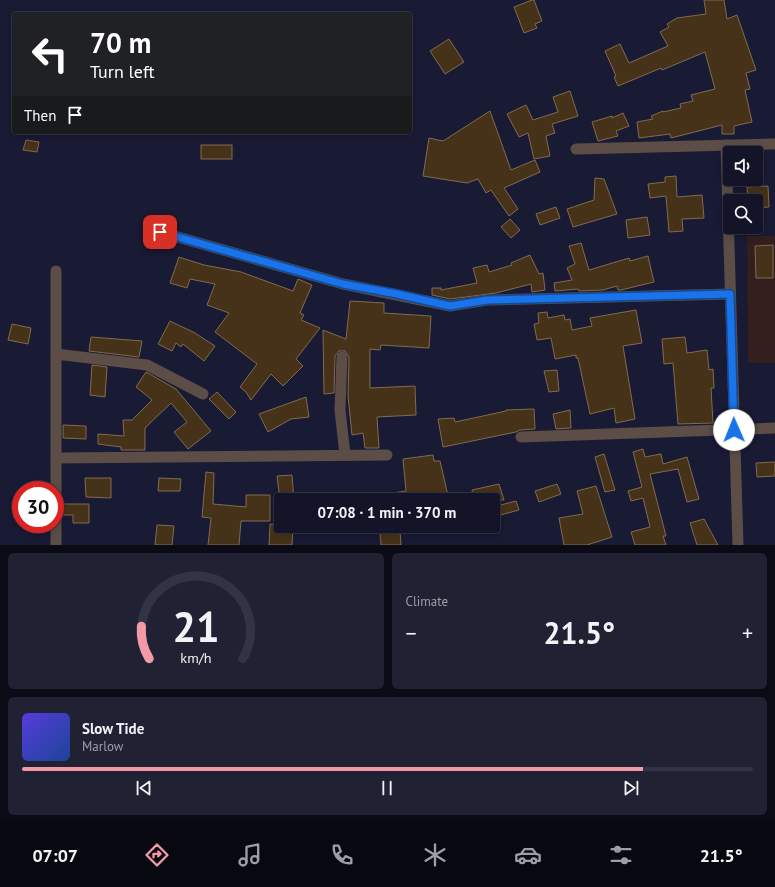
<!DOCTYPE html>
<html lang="en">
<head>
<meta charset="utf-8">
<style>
  :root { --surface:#131427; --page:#202133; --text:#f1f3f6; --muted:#9d9ea7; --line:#323344; --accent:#f39aa8 }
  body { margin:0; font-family:"PT Sans",sans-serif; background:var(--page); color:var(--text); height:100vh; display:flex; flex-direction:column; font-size:15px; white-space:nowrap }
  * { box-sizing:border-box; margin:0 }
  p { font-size:13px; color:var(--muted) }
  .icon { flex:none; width:22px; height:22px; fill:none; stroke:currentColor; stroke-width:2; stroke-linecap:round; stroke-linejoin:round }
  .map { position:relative; height:545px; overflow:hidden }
  .drawer { display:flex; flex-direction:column; gap:8px; padding:8px; background:#0a0b15; flex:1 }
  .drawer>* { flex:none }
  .guide { position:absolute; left:12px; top:12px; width:400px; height:122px; border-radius:4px; box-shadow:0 2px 10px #0003,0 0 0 1px var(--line); background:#202124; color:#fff; overflow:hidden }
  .controls { position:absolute; left:723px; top:146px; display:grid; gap:8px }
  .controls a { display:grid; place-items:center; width:40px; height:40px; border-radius:4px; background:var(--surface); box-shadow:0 2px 10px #0003,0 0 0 1px var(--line); font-size:20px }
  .speed { position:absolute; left:12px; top:481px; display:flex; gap:8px; font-size:20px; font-weight:700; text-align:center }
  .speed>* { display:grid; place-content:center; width:52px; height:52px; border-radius:50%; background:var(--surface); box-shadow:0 2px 10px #0003,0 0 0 1px var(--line); line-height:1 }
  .speed .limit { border:6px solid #d22; background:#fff; color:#111 }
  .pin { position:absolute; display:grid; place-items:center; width:34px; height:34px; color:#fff; margin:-17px; border-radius:8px; box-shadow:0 2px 6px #0006 }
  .me { position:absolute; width:44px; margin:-22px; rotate:359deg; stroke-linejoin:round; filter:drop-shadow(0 0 3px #0008) }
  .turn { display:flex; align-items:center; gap:14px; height:84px; padding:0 12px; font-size:18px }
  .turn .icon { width:52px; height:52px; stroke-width:2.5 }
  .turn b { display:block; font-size:28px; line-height:34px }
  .then { display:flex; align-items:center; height:38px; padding:0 12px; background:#0003; gap:8px; font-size:15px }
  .big { font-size:30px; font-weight:700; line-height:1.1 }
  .drawer .widget { flex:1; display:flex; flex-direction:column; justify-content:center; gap:6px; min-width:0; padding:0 14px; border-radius:6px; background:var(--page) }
  .drawer .dial { align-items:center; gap:0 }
  .dial svg { height:104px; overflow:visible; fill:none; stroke:var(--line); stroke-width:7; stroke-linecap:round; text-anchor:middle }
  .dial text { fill:var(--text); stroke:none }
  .song { display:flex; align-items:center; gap:12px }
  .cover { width:48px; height:48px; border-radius:6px; background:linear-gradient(135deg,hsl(250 70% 55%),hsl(220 70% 35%)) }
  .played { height:4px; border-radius:2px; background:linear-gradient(90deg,var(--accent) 85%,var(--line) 85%) }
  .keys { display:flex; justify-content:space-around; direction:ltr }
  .heat { display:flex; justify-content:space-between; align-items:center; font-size:22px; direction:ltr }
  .drawer .tiles { flex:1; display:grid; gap:8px; grid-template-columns:1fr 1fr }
  .widget:last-child { grid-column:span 2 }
  .trip { position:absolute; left:274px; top:493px; width:226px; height:40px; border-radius:4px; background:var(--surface); box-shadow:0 2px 10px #0003,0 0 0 1px var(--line); font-weight:700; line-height:40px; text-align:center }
  .tabs { display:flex; height:64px; justify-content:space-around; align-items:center; background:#080810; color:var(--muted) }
  .tabs .icon { width:28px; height:28px }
  .tabs .active { color:var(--accent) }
  .tabs b { font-size:18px; color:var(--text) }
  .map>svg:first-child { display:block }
  .education { fill:#321f1e }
  .building { fill:#463218; stroke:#826b50 }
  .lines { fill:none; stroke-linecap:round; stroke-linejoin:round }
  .minor { stroke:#5c4e46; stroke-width:11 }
  .route-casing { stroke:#114b97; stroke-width:10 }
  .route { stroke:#1a73e8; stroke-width:7 }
</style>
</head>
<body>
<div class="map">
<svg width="775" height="545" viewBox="0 0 775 545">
  <rect width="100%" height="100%" fill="#191a34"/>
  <path class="education" d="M747,236H775V363H748Z"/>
  <g class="building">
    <path d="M532,0H534L542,21L535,24L537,28L524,33L514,7Z"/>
    <path d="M704,0H724L727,19L737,15L756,70L746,73L750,89L745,90L752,122L734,126V134H722V125L671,138L670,134L639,138L637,122L653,119L651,116L663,111V112L681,108L680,104L693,101L691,95L715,89L705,52L662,70L661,68L618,86L614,77L616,76L605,51L620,44L629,63L668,46L660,32L669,27L667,24L677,18L706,14Z"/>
    <path d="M449,39L464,62L445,74L430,51Z"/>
    <path d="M570,91L578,116L552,124L555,133L546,136L550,156L534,159L528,133L519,137L507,114L526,105L533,120L558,112L553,97Z"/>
    <path d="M490,111L511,170L535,160L540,172L504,188L518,209L509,216L491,190L486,193L478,179L467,183L423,176L429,138L443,141Z"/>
    <path d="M623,113L629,126L616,131L618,136L598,141L592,122L612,116V118Z"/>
    <path d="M26,140L39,142L37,152L23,150Z"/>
    <rect x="201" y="145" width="31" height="14"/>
    <path d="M676,176L677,197L702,195L704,218L682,219L683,231L669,232L666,196L650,198L648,184L665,182V177Z"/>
    <path d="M595,178L604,179L617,214L573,227L567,209L594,200Z"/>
    <path d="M768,186L769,207L756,208V201H748L747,187Z"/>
    <path d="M556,207L560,218L540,225L536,214Z"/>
    <path d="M647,217L650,235L628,238L626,220Z"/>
    <path d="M510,219L520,230L511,238L501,227Z"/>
    <path d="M581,243L589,270L629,258L630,261L648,256L654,282L621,290H618L617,286L603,290L579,291L578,289L555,291L554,283L572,280L567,268L575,264L569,246Z"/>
    <path d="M773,245V278H756L755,246Z"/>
    <path d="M530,255L539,274L543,273L545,290L532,292L531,284L496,293L450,299L432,295V288H441V290L477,283L473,268L487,265L489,272L512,265L511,263Z"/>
    <path d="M179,257L204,265L241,272L293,291L298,279L312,285L300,313L304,315L301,320L320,328L296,359L303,366L283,386L271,374L251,400L246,392L240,387L257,364L215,332L229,313L207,305L215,284L190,279L187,288L170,283Z"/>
    <path d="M350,301L384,303V313L431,316L429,348L381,345L380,350L370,349V388L415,386L416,415L377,417L379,448H365L363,433L352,435L348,396L349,357L345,351H339L335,356L334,393L324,394L323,330L346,339Z"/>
    <path d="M636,310L642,343L623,346L635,419L616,423L614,408L590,414L578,358H576V355L555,359L551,338L537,340L534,324L539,323L538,313L547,312L548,318L564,315L565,320L570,319L572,330L592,326L590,318Z"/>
    <path d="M170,321L195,333L215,346L204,361L183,344L181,347L176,343L172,351L158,344Z"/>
    <path d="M12,324L31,328L28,344L8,340Z"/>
    <path d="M91,337L142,341L139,357L89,351Z"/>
    <path d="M685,337L687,353L707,350L709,370L713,369L714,388H711L713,423L678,424L673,363L664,364L662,339Z"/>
    <path d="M92,365L107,367L105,397L90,395Z"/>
    <path d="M557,370L559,391L549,392L544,371Z"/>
    <path d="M146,372L176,389L211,431L188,449L174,432L187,422L171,403L145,428V450H121V447L98,444V434L124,436L123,420H132L152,400L136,387Z"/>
    <path d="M217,392L236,412L229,419L209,399Z"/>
    <path d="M306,397L309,417L291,419L268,432L259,414Z"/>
    <path d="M534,409L535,429L520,430L516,432L443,447L438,419L454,418L455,422L506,411V410Z"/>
    <path d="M570,410L571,428L556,429L553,414Z"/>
    <path d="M63,425L86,426V439L63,438Z"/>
    <path d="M643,449L645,457L661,454L663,464L687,457L699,499L687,502L678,469L650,474L666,536H663L666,545H635L631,532L650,527L643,498L631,501L628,491L642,487L633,452Z"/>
    <path d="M604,454L615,490L605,492L595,457Z"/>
    <path d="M433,455L434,461H440L449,500H386V494L406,491L403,459Z"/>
    <path d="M775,462V476L757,477L756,463Z"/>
    <path d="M206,472L214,473L213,504L246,507V495H270V521H241L239,545H208L211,518L202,517Z"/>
    <path d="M292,475L294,500H280L277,476Z"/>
    <path d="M85,478H111V498L86,497Z"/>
    <path d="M159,478L181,479L180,491H158Z"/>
    <path d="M499,484L504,500H474L472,490Z"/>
    <path d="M557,484L561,494L539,502L535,491Z"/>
    <path d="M596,486L612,537L587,545H564L559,518L583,514L577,491Z"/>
    <path d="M516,501L519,510L493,517V507Z"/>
    <path d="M63,504H89V523H73V515H63Z"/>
    <path d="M704,519L718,545H697L690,523Z"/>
    <path d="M270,524L293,526L292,545H269Z"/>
    <path d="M157,525L174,526L172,545H155Z"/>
    <path d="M400,531L401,545H381L380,533Z"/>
  </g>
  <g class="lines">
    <g class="minor">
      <path d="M726,145L738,545"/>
      <path d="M576,149L775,144"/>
      <path d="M160,232L343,284L450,306L487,300L730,294"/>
      <path d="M56,271V545"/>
      <path d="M56,354L147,365L203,394"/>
      <path d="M342,357L340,410L345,455"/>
      <path d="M521,437L775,428"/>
      <path d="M56,458L387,455"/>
    </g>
  </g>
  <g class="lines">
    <g class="route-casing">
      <path id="route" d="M160,232L343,284L397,294L450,306L487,300L730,294L734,430"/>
    </g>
    <use href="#route" class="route"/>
  </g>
</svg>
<div class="controls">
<a><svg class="icon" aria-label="sound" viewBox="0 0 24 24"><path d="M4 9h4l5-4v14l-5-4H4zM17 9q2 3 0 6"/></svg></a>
<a><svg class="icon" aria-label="search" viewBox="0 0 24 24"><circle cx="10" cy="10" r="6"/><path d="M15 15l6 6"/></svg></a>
</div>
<div class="speed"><div class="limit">30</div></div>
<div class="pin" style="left:160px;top:232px;background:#d93025"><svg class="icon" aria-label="arrive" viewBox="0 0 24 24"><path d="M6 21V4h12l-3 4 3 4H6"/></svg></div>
<svg class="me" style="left:734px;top:430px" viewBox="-20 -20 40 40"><circle r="19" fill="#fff"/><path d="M0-13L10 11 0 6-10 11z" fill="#1a73e8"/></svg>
<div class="trip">07:08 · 1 min · 370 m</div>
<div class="guide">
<div class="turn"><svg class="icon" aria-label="left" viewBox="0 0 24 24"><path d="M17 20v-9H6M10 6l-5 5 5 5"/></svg><div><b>70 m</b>Turn left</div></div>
<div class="then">Then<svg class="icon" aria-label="arrive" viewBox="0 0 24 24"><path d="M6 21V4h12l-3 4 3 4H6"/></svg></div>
</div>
</div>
<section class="drawer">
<div class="tiles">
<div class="widget dial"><svg viewBox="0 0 100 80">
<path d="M14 69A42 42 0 1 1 86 69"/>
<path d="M14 69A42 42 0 0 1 8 44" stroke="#f39aa8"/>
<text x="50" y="56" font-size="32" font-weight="700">21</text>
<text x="50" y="72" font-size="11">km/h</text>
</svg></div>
<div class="widget"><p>Climate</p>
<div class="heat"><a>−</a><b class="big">21.5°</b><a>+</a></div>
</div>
<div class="widget">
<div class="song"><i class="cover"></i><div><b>Slow Tide</b><p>Marlow</p></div></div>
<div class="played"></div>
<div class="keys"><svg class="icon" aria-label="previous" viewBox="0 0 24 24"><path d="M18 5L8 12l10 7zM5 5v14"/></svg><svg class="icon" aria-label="pause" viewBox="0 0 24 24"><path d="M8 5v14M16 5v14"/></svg><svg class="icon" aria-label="next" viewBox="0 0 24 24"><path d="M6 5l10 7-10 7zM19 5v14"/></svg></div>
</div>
</div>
</section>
<nav class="tabs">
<b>07:07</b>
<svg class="icon active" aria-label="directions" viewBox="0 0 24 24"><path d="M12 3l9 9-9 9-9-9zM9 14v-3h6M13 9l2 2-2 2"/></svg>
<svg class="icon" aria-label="music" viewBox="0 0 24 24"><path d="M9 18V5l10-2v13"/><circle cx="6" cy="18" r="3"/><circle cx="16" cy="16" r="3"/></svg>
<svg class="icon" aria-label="phone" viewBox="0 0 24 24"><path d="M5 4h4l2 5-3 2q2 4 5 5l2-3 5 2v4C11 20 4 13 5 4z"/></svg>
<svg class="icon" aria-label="climate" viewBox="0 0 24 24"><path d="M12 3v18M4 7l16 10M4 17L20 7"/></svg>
<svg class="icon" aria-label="car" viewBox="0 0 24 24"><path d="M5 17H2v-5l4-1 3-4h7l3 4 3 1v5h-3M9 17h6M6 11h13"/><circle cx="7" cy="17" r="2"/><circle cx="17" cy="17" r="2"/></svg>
<svg class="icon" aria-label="filters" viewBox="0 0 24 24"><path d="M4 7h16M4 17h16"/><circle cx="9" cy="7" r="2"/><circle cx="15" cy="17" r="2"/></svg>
<b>21.5°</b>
</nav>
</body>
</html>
